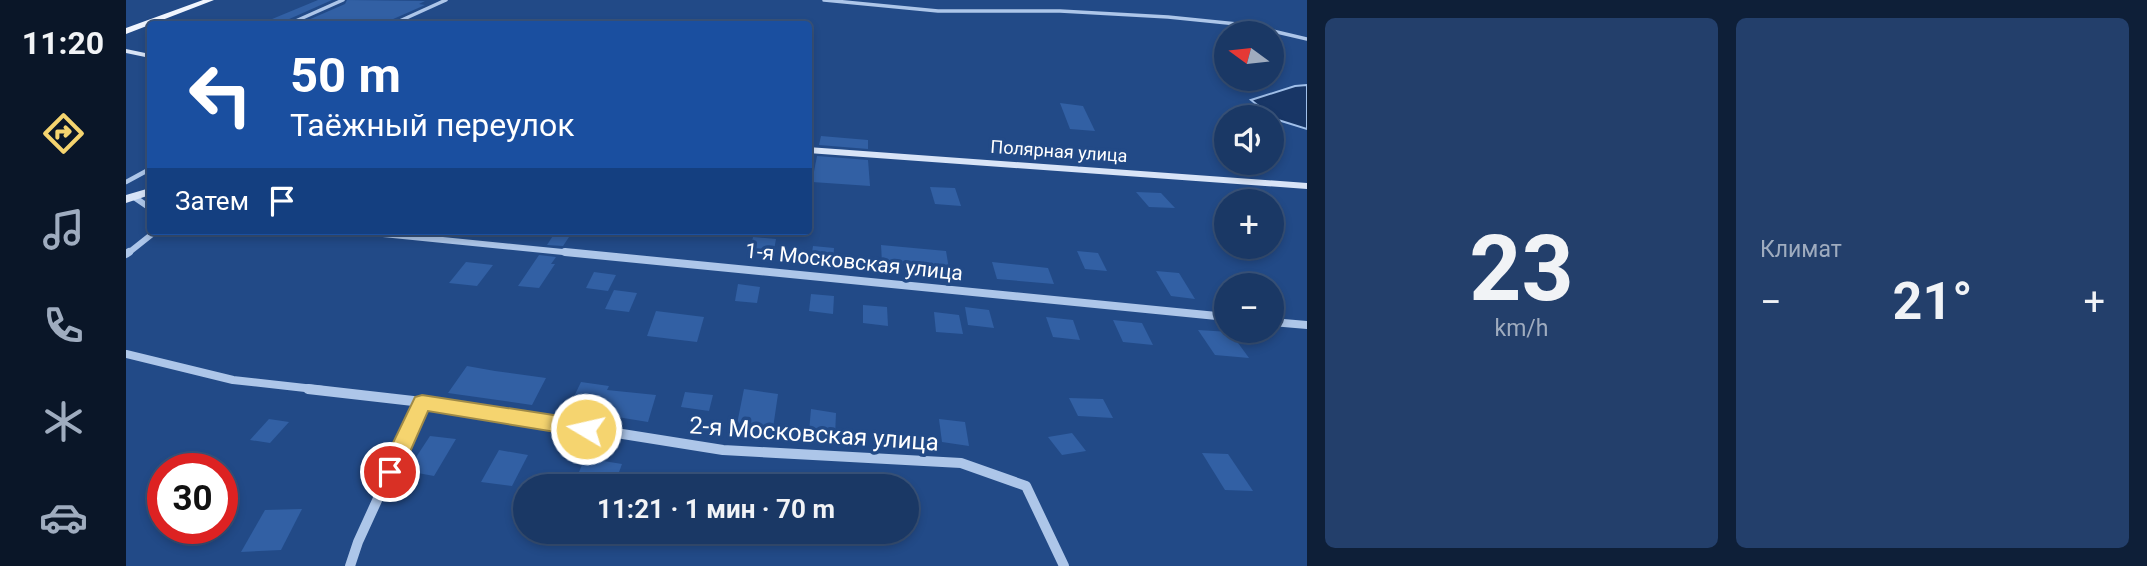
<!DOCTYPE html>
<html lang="ru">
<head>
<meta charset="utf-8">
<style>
  :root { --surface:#1a3865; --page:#233f6b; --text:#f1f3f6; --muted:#9facbf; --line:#385279; --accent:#f5d46f }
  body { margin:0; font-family:Roboto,sans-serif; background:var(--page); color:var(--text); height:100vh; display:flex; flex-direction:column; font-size:26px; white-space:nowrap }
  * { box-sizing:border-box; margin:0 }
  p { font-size:23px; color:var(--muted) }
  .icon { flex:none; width:38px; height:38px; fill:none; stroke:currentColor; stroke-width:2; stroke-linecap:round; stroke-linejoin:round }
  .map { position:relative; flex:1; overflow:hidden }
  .drawer { display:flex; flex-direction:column; gap:18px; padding:18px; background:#0e1f38; width:840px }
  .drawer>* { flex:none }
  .banner { position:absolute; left:21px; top:21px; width:665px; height:214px; border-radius:7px; box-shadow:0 4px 10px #0003,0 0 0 2px var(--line); background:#1a4fa0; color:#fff; overflow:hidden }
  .needle { width:46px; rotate:285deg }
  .controls { position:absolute; left:1088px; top:21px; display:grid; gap:14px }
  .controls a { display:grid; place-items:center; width:70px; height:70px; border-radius:50%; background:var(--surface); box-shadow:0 4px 10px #0003,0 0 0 2px var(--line); font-size:35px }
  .speed { position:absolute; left:21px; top:453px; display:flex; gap:14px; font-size:35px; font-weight:700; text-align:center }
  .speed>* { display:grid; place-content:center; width:91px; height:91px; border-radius:50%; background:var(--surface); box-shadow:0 4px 10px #0003,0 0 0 2px var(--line); line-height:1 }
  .speed .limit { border:10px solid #d22; background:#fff; color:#111 }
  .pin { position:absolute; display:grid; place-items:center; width:60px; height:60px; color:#fff; margin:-30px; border:4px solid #fff; border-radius:50%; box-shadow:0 2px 7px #0007 }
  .me { position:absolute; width:77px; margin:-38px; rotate:279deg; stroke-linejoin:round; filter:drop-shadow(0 0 5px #0008) }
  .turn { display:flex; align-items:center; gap:24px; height:147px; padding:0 28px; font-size:32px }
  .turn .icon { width:91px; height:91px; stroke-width:2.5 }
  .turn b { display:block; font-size:49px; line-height:60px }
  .then { display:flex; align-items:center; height:66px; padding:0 28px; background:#0003; gap:14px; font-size:26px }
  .big { font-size:52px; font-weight:700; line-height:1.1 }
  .drawer .tile { flex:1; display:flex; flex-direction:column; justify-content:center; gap:10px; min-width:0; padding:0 24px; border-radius:10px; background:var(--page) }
  .drawer .dial { align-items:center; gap:0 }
  .dial b { font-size:91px; line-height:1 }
  .heat { display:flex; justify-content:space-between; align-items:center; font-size:38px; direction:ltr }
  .drawer .tiles { flex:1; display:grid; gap:18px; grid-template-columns:repeat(2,1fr) }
  .trip { position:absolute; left:387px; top:474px; width:406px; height:70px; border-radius:35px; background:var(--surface); box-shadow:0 4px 10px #0003,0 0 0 2px var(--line); font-weight:700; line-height:70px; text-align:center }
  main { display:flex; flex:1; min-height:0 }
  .tab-bar { display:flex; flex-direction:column; width:126px; justify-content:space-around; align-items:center; background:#0a1628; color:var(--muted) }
  .tab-bar .icon { width:49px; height:49px }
  .tab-bar .selected { color:var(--accent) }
  .tab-bar b { font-size:32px; color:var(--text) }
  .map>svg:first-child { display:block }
  .water { fill:#183666; stroke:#a1c0ea; stroke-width:2 }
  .building { fill:#3260a4 }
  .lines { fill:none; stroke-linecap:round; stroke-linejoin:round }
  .lane { stroke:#adc6e9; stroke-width:4.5 }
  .street-far3 { stroke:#adc6e9; stroke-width:3.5 }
  .street-far2 { stroke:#adc6e9; stroke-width:6 }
  .street-far1 { stroke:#adc6e9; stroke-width:8 }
  .street { stroke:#adc6e9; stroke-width:10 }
  .secondary { fill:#d8e4f7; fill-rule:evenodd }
  .primary { fill:#f0f5fe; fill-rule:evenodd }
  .route { fill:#f5d46f; stroke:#9f8a48; stroke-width:2 }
  .labels { text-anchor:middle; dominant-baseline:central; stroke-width:7; stroke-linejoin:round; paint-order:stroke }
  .far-street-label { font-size:18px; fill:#fff; stroke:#224a87 }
  .street-label { font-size:21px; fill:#fff; stroke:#224a87 }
  .near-street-label { font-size:24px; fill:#fff; stroke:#224a87 }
</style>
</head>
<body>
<main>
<nav class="tab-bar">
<b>11:20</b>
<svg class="icon selected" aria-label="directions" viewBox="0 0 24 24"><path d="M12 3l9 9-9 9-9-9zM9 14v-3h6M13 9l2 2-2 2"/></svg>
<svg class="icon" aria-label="music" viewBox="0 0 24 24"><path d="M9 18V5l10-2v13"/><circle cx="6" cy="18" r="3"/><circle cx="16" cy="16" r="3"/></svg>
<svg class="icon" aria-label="phone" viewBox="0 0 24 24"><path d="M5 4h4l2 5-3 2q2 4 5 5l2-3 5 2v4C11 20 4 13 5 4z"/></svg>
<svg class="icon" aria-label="climate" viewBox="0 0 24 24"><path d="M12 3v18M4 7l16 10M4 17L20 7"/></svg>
<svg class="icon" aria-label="car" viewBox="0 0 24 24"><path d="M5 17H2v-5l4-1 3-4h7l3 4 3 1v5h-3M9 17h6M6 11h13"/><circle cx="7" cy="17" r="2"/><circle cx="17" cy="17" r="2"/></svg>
</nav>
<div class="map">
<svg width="1181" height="566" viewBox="0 0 1181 566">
  <rect width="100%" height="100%" fill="#224a87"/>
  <path class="water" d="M1181,85V129L1149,119L1125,100L1169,86Z"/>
  <g class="building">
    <path d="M192,0H206L161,20L159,24H134Z"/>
    <path d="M221,0L299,1L293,4L299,5L265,20L263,24H173L219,4Z"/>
    <path d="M934,103L957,106L969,131L944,129Z"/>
    <path d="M695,136L742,140V149L693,145Z"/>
    <path d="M691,156L742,160L744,186L686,182Z"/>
    <path d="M804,187L829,188L835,206L809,204Z"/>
    <path d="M1010,192L1035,193L1049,208L1023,207Z"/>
    <path d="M430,231H447L437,246L421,245Z"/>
    <path d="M627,237L650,239L647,255L624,252Z"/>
    <path d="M755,245L820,251L823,269L756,262Z"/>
    <path d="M687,246L708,248L707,262L685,260Z"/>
    <path d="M951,251L972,253L981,271L959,269Z"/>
    <path d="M413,255L430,257L425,264H429L413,288L392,286Z"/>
    <path d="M340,262L367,265L351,286L323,283Z"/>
    <path d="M866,262L922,268L928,284L871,279Z"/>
    <path d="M1030,271L1053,273L1069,299L1045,296Z"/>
    <path d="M468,272L490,275L482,291L460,288Z"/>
    <path d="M612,284L634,287L631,303L609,301Z"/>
    <path d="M488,290L511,293L503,312L479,309Z"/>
    <path d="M685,294L708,296L707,314L683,311Z"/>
    <path d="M737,305L761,307L762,326L737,323Z"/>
    <path d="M839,307L863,310L868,328L842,325Z"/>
    <path d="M530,311L578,317L571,342L521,336Z"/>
    <path d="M808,312L833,315L837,334L810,332Z"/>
    <path d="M920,317L947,320L954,340L927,337Z"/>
    <path d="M987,320L1016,323L1027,345L997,342Z"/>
    <path d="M1072,330L1104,332L1123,358L1089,355Z"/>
    <path d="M341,366L369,371L420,378L406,405L322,393Z"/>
    <path d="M455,382L483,386L481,390L530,395L522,422L442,409Z"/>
    <path d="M618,389L652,394L646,435L610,429Z"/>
    <path d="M559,392L587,395L583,411L555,407Z"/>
    <path d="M943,398L977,399L987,418L952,416Z"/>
    <path d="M685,409L710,413L709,436L683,432Z"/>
    <path d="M143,419L163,422L144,443L124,440Z"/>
    <path d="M813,419L839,422L843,446L816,442Z"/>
    <path d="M946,433L960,451L936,455L922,437Z"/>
    <path d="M304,436L330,439L308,476L281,471Z"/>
    <path d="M373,450L402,455L386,486L355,482Z"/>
    <path d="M1076,453L1102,454L1127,491L1099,490Z"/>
    <path d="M459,458L496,464L488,486H447Z"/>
    <path d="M176,509L155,550L115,552L139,510Z"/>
  </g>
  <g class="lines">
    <path class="lane" d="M0,182L24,169"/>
    <g class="street-far3">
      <path d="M698,0L812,11H934L1042,17L1121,25L1181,39"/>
      <path d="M163,24L217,0"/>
      <path d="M267,24L320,0"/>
    </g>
    <g class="street-far2">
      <path d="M8,197L24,208"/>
      <path d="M227,231L457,254"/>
      <path d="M1,254L30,231"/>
    </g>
    <g class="street-far1">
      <path d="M439,252L1101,317"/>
      <path d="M0,254L3,252"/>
      <path d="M1146,322L1181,325"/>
      <path d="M0,354L107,380L197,390"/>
    </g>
    <g class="street">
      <path d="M182,389L296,402L597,450L835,463L900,486L938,566"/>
      <path d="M224,566L232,542L296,402"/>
    </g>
    <g class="secondary">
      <path d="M0,49L24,54V58L0,53Z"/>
      <path d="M682,147L1181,183V189L682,153Z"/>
      <path d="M24,188V195L0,203V195Z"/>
    </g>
    <path class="primary" d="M77,0H88L0,34V28Z"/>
  </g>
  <path class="route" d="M296,395L460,420L467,423L470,429L467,434L460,437L302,411L272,479L264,481L256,479L253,472L289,397Z"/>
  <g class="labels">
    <g class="far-street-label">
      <text transform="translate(933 151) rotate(4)">Полярная улица</text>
    </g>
    <g class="street-label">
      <text transform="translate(728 262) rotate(6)">1-я Московская улица</text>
    </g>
    <g class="near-street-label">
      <text transform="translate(688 434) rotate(4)">2-я Московская улица</text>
    </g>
  </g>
</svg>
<div class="controls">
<a><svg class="needle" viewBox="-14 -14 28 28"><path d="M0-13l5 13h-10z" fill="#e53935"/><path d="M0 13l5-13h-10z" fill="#9facbf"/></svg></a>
<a><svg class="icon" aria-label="sound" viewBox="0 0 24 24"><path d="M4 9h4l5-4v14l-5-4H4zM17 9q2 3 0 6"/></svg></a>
<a>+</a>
<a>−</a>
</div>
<div class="speed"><div class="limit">30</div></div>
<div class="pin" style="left:264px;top:472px;background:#d93025"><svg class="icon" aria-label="arrive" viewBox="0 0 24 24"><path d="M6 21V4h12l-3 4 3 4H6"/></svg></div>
<svg class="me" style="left:460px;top:429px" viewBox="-20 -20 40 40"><circle r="17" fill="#f5d46f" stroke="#fff" stroke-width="3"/><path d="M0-11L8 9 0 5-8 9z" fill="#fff"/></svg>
<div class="trip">11:21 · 1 мин · 70 m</div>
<div class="banner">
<div class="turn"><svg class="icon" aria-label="left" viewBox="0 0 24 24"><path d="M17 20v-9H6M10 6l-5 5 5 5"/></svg><div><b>50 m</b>Таёжный переулок</div></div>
<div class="then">Затем<svg class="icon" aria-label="arrive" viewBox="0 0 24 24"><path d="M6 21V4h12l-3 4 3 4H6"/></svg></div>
</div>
</div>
<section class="drawer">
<div class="tiles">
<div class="tile dial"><b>23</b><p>km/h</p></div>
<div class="tile"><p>Климат</p>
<div class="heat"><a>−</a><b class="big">21°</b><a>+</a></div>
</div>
</div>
</section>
</main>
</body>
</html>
